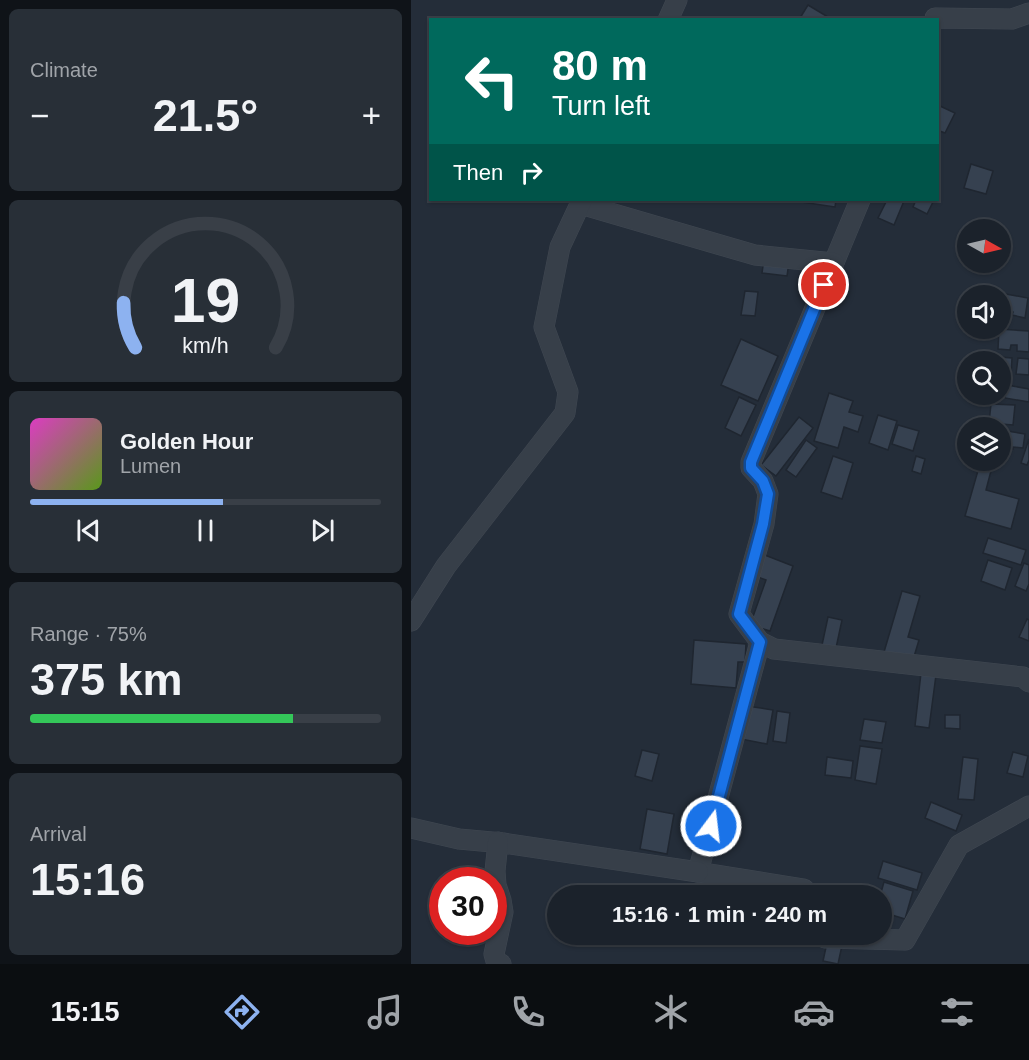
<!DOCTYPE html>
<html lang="en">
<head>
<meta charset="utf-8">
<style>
  :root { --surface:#1b222b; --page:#282f37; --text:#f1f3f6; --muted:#a0a4a9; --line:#393f47; --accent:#8db2f0 }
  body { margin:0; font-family:Helvetica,sans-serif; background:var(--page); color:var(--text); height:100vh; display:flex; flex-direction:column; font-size:22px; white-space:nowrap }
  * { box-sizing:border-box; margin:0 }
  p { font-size:20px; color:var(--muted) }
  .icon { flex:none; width:33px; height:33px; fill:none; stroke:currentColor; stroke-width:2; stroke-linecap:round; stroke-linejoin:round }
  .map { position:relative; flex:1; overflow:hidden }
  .panel { display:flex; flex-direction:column; gap:9px; padding:9px; background:#0f1318; width:411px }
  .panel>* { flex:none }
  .top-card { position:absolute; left:18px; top:18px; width:510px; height:183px; border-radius:0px; box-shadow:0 2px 4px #0004,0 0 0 2px var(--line); background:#00695c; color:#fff; overflow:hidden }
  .needle { width:39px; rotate:98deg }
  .tools { position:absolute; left:546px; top:219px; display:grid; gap:12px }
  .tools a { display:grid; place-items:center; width:54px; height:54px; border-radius:50%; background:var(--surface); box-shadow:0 2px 4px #0004,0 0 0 2px var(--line); font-size:30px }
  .speed { position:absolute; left:18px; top:867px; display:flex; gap:12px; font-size:30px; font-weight:700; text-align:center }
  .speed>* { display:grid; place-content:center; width:78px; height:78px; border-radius:50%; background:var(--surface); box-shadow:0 2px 4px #0004,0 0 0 2px var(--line); line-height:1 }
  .speed .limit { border:9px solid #d22; background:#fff; color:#111 }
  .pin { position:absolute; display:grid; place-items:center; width:51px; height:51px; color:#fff; margin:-26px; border:3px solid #fff; border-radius:50%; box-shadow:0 2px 6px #0007 }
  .me { position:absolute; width:66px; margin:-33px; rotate:15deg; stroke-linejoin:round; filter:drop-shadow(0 0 4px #0008) }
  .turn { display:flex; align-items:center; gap:21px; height:126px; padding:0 24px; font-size:27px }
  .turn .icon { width:78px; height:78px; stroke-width:2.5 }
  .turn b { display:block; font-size:42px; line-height:51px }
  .then { display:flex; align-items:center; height:57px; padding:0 24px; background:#0003; gap:12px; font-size:22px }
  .big { font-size:45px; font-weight:600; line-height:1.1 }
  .panel .card { flex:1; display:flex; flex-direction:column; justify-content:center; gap:9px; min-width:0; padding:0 21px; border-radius:9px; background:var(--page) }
  .panel .dial { align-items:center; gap:0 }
  .dial svg { height:156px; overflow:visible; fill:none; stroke:var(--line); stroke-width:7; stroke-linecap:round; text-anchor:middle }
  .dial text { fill:var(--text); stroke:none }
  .song { display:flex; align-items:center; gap:18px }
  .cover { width:72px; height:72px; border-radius:9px; background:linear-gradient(135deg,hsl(310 70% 55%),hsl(90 70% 35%)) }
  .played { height:6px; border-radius:3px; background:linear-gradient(90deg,var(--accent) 55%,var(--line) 55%) }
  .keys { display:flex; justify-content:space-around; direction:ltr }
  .heat { display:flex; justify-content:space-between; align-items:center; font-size:33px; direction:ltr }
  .charge { height:9px; border-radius:4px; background:linear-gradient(90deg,#34c759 75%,var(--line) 0) }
  .trip { position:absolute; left:136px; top:885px; width:345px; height:60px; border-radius:30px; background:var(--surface); box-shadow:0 2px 4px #0004,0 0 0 2px var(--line); font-weight:600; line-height:60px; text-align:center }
  .tab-bar { display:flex; height:96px; justify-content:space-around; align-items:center; background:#0b0e11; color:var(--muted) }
  .tab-bar .icon { width:42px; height:42px }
  .tab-bar .selected { color:var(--accent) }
  .tab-bar b { font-size:27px; color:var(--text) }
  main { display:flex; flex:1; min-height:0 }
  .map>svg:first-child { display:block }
  .building { fill:#364150; stroke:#1f2630; stroke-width:1.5 }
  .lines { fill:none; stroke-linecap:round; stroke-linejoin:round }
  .minor-casing { stroke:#404852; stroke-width:21 }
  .minor { stroke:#373f49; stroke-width:20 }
  .route-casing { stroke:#114b97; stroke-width:15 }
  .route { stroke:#1a73e8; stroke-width:10 }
</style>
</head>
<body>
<main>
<section class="panel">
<div class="card"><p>Climate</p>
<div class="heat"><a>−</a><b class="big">21.5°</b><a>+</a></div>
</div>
<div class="card dial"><svg viewBox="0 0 100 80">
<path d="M14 69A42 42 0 1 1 86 69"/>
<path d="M14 69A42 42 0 0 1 8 46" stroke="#8db2f0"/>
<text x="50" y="56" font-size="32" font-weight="700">19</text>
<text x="50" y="72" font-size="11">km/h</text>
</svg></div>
<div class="card">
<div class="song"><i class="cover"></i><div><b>Golden Hour</b><p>Lumen</p></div></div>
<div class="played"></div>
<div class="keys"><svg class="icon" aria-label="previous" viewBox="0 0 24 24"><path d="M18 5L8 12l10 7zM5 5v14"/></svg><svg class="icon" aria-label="pause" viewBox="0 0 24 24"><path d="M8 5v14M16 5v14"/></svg><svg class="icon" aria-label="next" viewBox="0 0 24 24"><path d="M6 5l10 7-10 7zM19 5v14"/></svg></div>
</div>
<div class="card"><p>Range · 75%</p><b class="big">375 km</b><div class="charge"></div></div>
<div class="card"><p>Arrival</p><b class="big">15:16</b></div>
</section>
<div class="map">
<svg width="618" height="964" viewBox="0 0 618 964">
  <rect width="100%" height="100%" fill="#242d39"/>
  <g class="building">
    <path d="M397,5L422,20H391L389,18Z"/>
    <path d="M529,106L544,113L534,133L526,130V111Z"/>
    <path d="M560,164L582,171L575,194L553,188Z"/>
    <path d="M391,200H425L424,207L390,202Z"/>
    <path d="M476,200L493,201L483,225L467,218Z"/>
    <path d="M505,200H523L516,214L502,207Z"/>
    <path d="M353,259L378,262L376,276L351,273Z"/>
    <path d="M568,289L617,298L614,318L601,315L602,312L596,311L595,314L590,313V296H567Z"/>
    <path d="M334,291L347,292L344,316L330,315Z"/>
    <path d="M588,329L618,331V352L606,351V345H600L599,350L587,349Z"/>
    <path d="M330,339L367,356L347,401L310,385Z"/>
    <path d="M588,357L601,358L600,375L590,374Z"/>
    <path d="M607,358L618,359V375L605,374Z"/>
    <path d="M596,385L618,389V402L594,398Z"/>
    <path d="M418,393L442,401L438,412L452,416L447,432L433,427L427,448L403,441Z"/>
    <path d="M328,397L345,405L330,436L314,428Z"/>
    <path d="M580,404L604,405L602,425L578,423Z"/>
    <path d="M467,415L486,421L477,450L458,443Z"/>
    <path d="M388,417L402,428L365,476L350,465Z"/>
    <path d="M487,425L508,431L502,451L481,444Z"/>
    <path d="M590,430L614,434L612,448L602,447V449L590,447Z"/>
    <path d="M618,439V460L616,465L610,463Z"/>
    <path d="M395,440L406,448L385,477L375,470Z"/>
    <path d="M422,456L442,463L431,499L410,492Z"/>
    <path d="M505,456L514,459L510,474L501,471Z"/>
    <path d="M570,460H589L588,464L582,463L575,490L608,499L600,529L554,516Z"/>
    <path d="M577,538L615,550L610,565L572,553Z"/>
    <path d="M351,554L382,566L359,631L339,625L355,580L344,576Z"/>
    <path d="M577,560L601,568L594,590L570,581Z"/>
    <path d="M613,563L618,565V584L615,591L604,586Z"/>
    <path d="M491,591L509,596L497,637L508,640L502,660L473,652Z"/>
    <path d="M417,617L431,620L425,648L411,645Z"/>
    <path d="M616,619L618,620V641L608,637Z"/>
    <path d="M283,640L335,644L334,662H327L325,688L280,684Z"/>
    <path d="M510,673L525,675L518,728L504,726Z"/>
    <path d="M336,706L362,710L356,744L330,739Z"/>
    <path d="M366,711L379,713L375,743L362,741Z"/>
    <path d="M534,715H549V729L534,728Z"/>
    <path d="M453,719L475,722L471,743L449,740Z"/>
    <path d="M449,746L471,749L465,784L444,780Z"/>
    <path d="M231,750L248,754L241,781L224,776Z"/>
    <path d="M602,752L617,756L612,777L596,773Z"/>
    <path d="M416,757L442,761L440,778L414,775Z"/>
    <path d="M552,757L567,759L563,800L547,799Z"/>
    <path d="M520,802L551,815L545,831L514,818Z"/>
    <path d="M236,809L263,814L256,854L229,849Z"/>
    <path d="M472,861L511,873L506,890L467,878Z"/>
    <path d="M473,882L502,891L494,919L471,912V896H469Z"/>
    <path d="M337,887L375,896L336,895Z"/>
    <path d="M417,938L432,941L427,964L412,961Z"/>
  </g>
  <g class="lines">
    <g class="minor-casing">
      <g id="minor">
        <path d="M257,20L266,0"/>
        <path d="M524,20V18L601,19L618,13"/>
        <path d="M449,200L340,462V468L352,481L357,494L353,524L328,614L349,642L363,649L612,677L618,682"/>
        <path d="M169,204L344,255L423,263"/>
        <path d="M0,621L35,566L154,413L157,392L133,327L149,247L171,200"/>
        <path d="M349,642L287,872L393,889L399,896"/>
        <path d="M0,828L48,839L92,843L287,872"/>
        <path d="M87,842L84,871L85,885L90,900L92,912L83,954L85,961L90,964"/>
        <path d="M403,934L414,938L494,940L548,845L618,806"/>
      </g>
    </g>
    <use href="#minor" class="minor"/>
  </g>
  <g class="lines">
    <g class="route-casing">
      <path id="route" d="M300,826L349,642L328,614L352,524L357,494L352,481L340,468V462L413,285"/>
    </g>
    <use href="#route" class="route"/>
  </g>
</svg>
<div class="tools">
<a><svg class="needle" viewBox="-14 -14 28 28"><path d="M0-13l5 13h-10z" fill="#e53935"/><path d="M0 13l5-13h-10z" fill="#a0a4a9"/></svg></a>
<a><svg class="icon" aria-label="sound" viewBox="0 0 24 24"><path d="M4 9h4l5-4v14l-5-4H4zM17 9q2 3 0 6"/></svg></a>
<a><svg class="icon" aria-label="search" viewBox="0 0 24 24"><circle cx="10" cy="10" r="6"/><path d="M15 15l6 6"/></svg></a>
<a><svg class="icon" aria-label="layers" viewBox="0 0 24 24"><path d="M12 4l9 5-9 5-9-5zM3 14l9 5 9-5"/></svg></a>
</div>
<div class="speed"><div class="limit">30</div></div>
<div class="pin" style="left:413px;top:285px;background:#d93025"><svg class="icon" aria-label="arrive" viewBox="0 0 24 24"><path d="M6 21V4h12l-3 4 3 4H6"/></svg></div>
<svg class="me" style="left:300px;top:826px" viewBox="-20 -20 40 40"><circle r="17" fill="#1a73e8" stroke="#fff" stroke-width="3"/><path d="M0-11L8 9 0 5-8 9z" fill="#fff"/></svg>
<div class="trip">15:16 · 1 min · 240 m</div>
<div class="top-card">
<div class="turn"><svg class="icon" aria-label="left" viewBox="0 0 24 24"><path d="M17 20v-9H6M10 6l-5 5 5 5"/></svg><div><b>80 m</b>Turn left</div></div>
<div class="then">Then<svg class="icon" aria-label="right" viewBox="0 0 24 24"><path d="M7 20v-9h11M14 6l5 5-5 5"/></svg></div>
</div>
</div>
</main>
<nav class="tab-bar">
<b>15:15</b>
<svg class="icon selected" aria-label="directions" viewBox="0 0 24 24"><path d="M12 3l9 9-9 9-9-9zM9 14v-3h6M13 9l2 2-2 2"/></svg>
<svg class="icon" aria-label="music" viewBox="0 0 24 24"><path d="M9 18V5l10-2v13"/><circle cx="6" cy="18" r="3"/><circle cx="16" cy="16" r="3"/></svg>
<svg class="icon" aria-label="phone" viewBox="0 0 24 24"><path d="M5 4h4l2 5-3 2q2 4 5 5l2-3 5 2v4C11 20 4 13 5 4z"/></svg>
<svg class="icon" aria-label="climate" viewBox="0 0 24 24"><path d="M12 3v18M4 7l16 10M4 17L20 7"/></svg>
<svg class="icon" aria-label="car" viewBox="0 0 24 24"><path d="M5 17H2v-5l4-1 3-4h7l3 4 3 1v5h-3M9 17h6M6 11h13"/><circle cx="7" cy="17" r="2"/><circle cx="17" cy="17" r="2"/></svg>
<svg class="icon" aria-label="filters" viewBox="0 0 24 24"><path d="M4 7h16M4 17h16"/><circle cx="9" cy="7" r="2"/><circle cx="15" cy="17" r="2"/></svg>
</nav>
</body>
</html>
